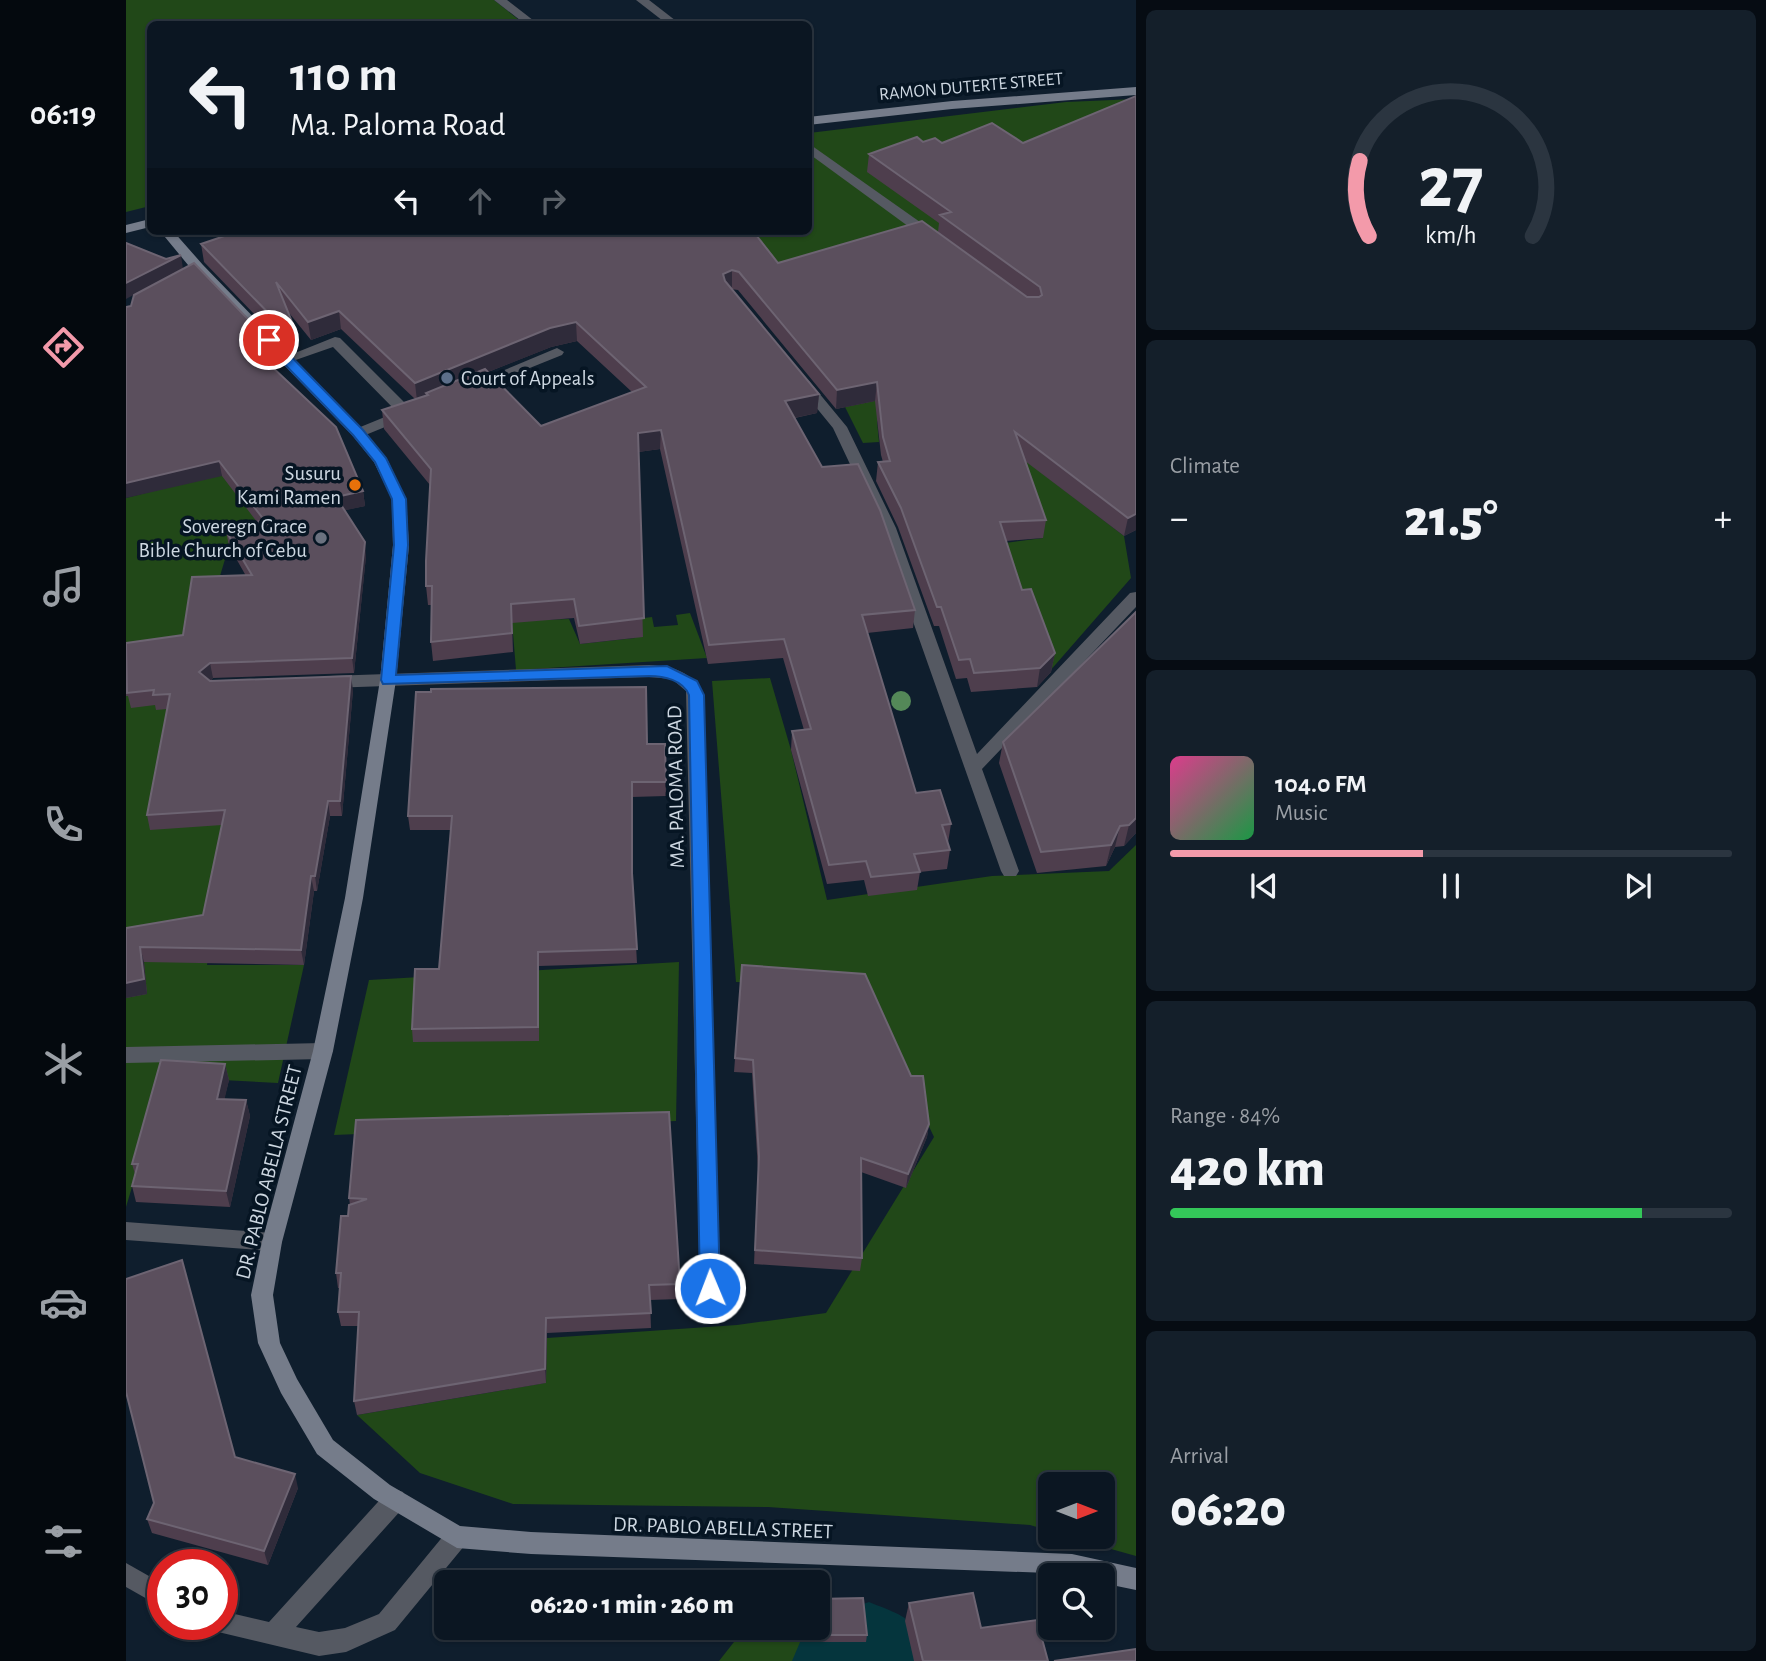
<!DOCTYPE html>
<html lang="en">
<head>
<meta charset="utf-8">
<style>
  :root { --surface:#0b1622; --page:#141f2a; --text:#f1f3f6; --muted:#9a9fa5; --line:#2b3540; --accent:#f39aaa }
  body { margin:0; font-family:"Alegreya Sans",sans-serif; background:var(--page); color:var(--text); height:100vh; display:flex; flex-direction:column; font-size:26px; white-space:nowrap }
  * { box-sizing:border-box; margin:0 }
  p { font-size:23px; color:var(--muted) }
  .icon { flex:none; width:38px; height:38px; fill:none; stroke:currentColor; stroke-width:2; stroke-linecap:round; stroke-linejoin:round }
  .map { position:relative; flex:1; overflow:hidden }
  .sheet { display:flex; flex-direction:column; gap:10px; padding:10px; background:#060c13; width:630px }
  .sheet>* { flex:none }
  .top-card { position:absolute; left:21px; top:21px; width:665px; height:214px; border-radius:10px; box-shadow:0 2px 5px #0004,0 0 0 2px var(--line); background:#0b1622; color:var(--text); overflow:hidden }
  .needle { width:46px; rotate:90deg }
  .tools { position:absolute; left:912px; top:1472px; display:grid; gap:14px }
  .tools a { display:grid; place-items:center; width:77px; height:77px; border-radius:10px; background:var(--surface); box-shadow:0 2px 5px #0004,0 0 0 2px var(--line); font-size:35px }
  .speed { position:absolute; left:21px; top:1549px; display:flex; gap:14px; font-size:35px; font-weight:700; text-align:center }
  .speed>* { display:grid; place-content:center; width:91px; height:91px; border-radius:50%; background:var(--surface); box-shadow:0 2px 5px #0004,0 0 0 2px var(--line); line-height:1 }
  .speed .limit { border:10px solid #d22; background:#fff; color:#111 }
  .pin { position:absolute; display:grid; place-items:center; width:60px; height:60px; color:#fff; margin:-30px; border:4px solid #fff; border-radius:50%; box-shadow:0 2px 7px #0007 }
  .me { position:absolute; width:77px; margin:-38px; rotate:359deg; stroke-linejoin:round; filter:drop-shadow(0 0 5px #0008) }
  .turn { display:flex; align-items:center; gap:24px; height:147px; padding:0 28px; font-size:32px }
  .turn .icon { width:91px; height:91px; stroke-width:2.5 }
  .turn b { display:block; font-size:49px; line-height:60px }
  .lanes { display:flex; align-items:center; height:66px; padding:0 28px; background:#0003; justify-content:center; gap:35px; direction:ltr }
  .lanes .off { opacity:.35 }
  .big { font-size:52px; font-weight:800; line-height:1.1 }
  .sheet .tile { flex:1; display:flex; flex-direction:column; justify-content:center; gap:10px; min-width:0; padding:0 24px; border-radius:10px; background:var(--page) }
  .sheet .dial { align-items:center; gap:0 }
  .dial svg { height:182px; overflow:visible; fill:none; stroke:var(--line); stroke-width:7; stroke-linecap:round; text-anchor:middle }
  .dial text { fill:var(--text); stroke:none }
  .song { display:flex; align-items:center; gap:21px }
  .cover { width:84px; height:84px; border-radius:10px; background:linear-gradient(135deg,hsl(330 70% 55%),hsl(140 70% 35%)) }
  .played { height:7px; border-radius:4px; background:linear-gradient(90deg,var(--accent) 45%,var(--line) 45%) }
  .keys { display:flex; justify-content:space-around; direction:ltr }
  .heat { display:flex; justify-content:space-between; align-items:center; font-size:38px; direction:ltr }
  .charge { height:10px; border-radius:5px; background:linear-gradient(90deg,#34c759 84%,var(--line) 0) }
  .trip { position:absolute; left:308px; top:1570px; width:396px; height:70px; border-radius:10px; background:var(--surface); box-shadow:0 2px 5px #0004,0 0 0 2px var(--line); font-weight:800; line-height:70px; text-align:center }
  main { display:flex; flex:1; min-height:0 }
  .menu { display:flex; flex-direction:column; width:126px; justify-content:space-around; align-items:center; background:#04090e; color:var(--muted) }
  .menu .icon { width:49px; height:49px }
  .menu .selected { color:var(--accent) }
  .menu b { font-size:32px; color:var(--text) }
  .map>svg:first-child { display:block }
  .green { fill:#214818 }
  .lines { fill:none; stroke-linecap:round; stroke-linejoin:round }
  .river { fill:#05353d; fill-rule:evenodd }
  .lane { fill:#555962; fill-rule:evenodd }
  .street { fill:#555962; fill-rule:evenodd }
  .secondary { fill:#757c8a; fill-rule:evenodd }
  .tree { fill:#548858 }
  .wall { fill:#4e3e4d; fill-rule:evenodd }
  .shaded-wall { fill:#2f2b3a }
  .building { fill:#5b4f5d; stroke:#6d6472; stroke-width:2 }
  .route { fill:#1a73e8; stroke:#114b97; stroke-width:2 }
  .service-dot { fill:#5c6f8a; stroke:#061523; stroke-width:2.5 }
  .food-dot { fill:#e8710a; stroke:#061523; stroke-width:2.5 }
  .worship-dot { fill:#6b7280; stroke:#061523; stroke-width:2.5 }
  .labels { text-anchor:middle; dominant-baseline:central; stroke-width:7; stroke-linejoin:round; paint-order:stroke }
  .far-street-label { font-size:18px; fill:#cdd7e1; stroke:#061523 }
  .poi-label { font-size:21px; fill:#cdd7e1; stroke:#061523; text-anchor:end }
  .street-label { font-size:21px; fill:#cdd7e1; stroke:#061523 }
</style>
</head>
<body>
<main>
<nav class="menu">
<b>06:19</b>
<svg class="icon selected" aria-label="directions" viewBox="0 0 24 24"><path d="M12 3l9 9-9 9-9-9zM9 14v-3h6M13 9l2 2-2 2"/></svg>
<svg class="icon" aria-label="music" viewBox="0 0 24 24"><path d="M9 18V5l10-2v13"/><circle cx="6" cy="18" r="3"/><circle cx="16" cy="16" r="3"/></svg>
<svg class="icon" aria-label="phone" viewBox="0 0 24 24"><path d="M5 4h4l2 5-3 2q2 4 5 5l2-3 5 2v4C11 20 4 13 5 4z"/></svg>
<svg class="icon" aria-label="climate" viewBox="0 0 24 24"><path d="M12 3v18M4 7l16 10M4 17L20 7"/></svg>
<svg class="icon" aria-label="car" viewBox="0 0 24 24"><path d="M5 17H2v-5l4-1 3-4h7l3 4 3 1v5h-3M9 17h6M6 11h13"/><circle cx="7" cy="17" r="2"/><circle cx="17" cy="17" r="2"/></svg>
<svg class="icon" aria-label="filters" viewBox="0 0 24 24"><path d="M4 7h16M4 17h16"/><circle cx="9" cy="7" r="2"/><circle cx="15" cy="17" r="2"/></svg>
</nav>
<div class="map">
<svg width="1010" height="1661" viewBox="0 0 1010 1661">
  <rect width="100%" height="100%" fill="#0f1e2d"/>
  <g class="green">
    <path d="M0,0H368L398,24H24V206L0,212Z"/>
    <path d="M1010,99L996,217L606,287L409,231H682L683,133L940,102Z"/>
    <path d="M806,389L998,536L1005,578L923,672L872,544L917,538L751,421L753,442L737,443L719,407Z"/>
    <path d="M97,473L139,533L103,546L35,772H109L81,965H178L152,1083L39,1077L0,1207V498Z"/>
    <path d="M564,613L581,658L390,670L386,621L443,619L454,644L509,638L510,619L526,617L528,627L552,625L550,615Z"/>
    <path d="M644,678L665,750L701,900L866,876L983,871L1010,845V1556L942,1537L976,1536V1484H924V1531L904,1525L642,1507L387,1504L294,1473L231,1415L419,1383L421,1338L611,1325L700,1313L808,1137L737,987L610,982L586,681Z"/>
    <path d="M553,962L550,1121L208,1135L243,980Z"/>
    <path d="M691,1607L779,1621L787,1661H593L619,1628H691Z"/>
  </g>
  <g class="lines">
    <path class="river" d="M743,1602C788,1620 784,1616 803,1661H666L680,1628H691V1620Z"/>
    <g class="lane">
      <path d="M510,0H523L554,24H541Z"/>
      <path d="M209,337L214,338L286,410V416L237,436H227L225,433L227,430L271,412L207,347L161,363L154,359Z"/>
      <path d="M431,348L438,352L436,355L352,389L347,390L340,386Z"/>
      <path d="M197,1043L204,1046L207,1051L204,1056L197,1059L0,1063V1047Z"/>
      <path d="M269,1489L277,1492L280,1500L277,1508L170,1627L193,1632L219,1628L253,1614L323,1529L331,1526L339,1529L342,1537L339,1545L269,1630L220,1652L193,1656L88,1631L85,1624H96V1611L143,1622L261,1492Z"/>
      <path d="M0,1563L37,1584V1608L0,1587Z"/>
    </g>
    <g class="street">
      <path d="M368,0H381L412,24H399Z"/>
      <path d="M682,143L811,234V240H801L682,153Z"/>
      <path d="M678,380L683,381L721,427L770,528L851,754L1004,593L1010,592V607L856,769L893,871L890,876H878L875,871L754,528L707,428L671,384Z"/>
      <path d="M523,665C548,666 566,672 578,695L594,1288L591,1295L584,1297L577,1295L574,1288L560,691L546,679L523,677L203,688L195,682L203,676Z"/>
      <path d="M0,1222L146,1233L153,1236L156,1242L153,1248L146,1251L0,1240Z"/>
    </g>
    <g class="secondary">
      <path d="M1010,87V95L826,109L682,125V117L826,101Z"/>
      <path d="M24,219V227L0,233V225Z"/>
      <path d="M34,231H47L77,265L237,430L262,461L280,499L283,545L270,680L237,898L207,1051L156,1242L147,1295L154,1343L171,1379L207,1440L264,1485L334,1526L405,1532L946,1554L1010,1568V1590L976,1583V1575L405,1554L331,1548L248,1499L191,1454L155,1393L132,1343L125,1295L136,1242L187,1051L219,898L254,680L267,545L266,499L248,462L227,436L67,271Z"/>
    </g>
  </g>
  <circle class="tree" cx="775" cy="701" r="10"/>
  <g class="wall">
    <path d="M1010,96V530L998,536L899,461L920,520L917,538L880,541L896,590L929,653L925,672L911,687L845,692L841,678L830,679L813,626H808L772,527L750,481L752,462H757L755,455L749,401L710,409L612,290L605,289L693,394L691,413L669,418L696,467L789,610L787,628L741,633L790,793L825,824L822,843L824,850L821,869L794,872L791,890L742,896L738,880L701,884L665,750L666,731L678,730L657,658L582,664L534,449L512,452L517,637L454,644L448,618L386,623L387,652L307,661L305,642L306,605H302L300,586L304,485L258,429L256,410L289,399L215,329L185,340L163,313L171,345L161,348L78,262L75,244L652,263L812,232L813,223L741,172L743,154L797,142L897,143ZM451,341L506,392L415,426L362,372L425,347Z"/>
    <path d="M0,307L144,354L135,358L237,491L239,506L219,510L240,556L228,673L87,678L84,681L227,690L216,816H204L191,891H188L178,965L18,962L21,994L0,998V928L77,915L96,825L24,830L21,815L41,709L30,710L29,705L5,708L2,696H0V643L57,635L120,576L103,546L100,531L131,522L96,476Z"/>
    <path d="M1010,612V833L998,846L989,847L980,866L911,873L873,763L877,742Z"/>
    <path d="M521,744H539L540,796L506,797V873L511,963L413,966V1041L287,1042L286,1029L313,969L325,830H284L282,816Z"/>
    <path d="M616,965L803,1124L801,1137L780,1188L735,1172L736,1258L734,1271L628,1264L632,1170L626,1073L608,1072Z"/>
    <path d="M99,1064L103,1080L98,1099L120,1100L124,1116L104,1207L10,1202L6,1186L9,1174L6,1164Z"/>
    <path d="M230,1120L554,1284L553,1299L524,1300L525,1328L421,1333L420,1383L231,1415L228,1401L233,1326H215L212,1312L214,1288H212L210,1273L224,1205L223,1198Z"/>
    <path d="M109,1457L172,1488L142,1565L26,1533L21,1519Z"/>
    <path d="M783,1603L855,1628L922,1661H788L779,1621Z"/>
    <path d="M681,1628H691L741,1635L740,1642H681Z"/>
  </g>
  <g class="shaded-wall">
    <path d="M55,255L57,269L0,299V283Z"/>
    <path d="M606,270V288L597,293V274Z"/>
    <path d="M213,311L215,329L185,340L182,322Z"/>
    <path d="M450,322L451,341L425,347L302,396L300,393V397L291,401L289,383L424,328Z"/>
    <path d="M168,327L171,345L161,348L159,330Z"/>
    <path d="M142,340L144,354L126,361L124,346Z"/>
    <path d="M751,382L749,401L710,409L711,390Z"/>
    <path d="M693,394L691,413L658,420L659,401Z"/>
    <path d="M535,430L534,449L512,452V433Z"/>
    <path d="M93,461L96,476L0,498V483Z"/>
    <path d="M237,491L239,506L212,512L210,497Z"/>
    <path d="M1010,514V530L998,536L1002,518Z"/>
    <path d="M239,542L240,556L228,673L226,658Z"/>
    <path d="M929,653L925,672L911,687L914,668Z"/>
    <path d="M84,663L87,678L76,687L73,672Z"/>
    <path d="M225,676L227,690L216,816L214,801Z"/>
    <path d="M202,801L204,816L191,891L189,876Z"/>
    <path d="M1010,818V833L998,846L1003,825Z"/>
    <path d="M994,826L989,847L980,866L985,845Z"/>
    <path d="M185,876L188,891L178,965L175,950Z"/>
    <path d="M14,947L18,962L21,994L0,998V983Z"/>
    <path d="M99,1064L103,1080L95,1115L91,1099Z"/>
    <path d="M120,1100L124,1116L104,1207L100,1191Z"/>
    <path d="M803,1124L801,1137L780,1188L782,1174Z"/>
    <path d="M420,1318L421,1333L420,1383L419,1369Z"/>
    <path d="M169,1474L172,1488L142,1565L138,1551Z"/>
  </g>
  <g class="building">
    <path d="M1010,96V514L1002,518L889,432L920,520L874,522L896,590L905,589L929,653L914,668L848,673L844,659L833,660L815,607H811L775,508L752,462L764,461L757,437L751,382L711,390L613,272L606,270L597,274L599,281L693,394L659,401L696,467L732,464L754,510L789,610L736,615L790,793L814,790L825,824L816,825L824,850L788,854L794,872L745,877L740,861L703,865L666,731L685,729L658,639L583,645L535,430L512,433L518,618L453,626L448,599L385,604L386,633L305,642L306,586H300V561L305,469L256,410L302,395L300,393L359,369L415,426L520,387L450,322L424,328L289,383L213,311L182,322L150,282L168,327L159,330L75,244L113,231H627L652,263L796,221L901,297H913L916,295L914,287L814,215L825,212L743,154L791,137L797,142L809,138L816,143L866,123L897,143Z"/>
    <path d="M0,243L40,259L55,255L0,283Z"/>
    <path d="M68,263L142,340L124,346L210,427L237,491L210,497L239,542L226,658L84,663L73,672L84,681L225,676L214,801H202L189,876H185L175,950L14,947L18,979L0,983V928L77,915L99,810L21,815L44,694L27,695L28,690L1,693L0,643L57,635L66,577L126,575L100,531L138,520L93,461L0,483V307L5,306L8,295Z"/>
    <path d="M1010,612V818L1003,825L994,826L985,845L915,852L877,742Z"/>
    <path d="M520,687L521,744H539L540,782H506V873L511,949L412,952V1027L286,1029L289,969H313L326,816H282L290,692H305V689Z"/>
    <path d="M616,965L739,974L785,1076H797L803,1124L782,1174L735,1158L736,1258L629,1250L633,1156L627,1060L609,1058Z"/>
    <path d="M35,1060L99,1064L91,1099L120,1100L100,1191L6,1186L12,1164H6Z"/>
    <path d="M543,1112L554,1284L523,1285L525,1313L420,1318L419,1369L228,1401L233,1312H212L215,1273H210L215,1216H222L223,1205L241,1199L223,1198L230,1120Z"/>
    <path d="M56,1260L109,1457L169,1474L138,1551L21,1519L28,1503L0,1392V1279Z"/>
    <path d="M847,1593L855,1628L911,1620L922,1661H797L783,1603Z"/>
    <path d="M737,1598L741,1635H682V1628H691V1599Z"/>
    <path d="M1010,1649V1661H928Z"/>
  </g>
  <path class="route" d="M143,337L147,338L237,430L260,458L280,499L282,545L270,675L541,666L571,681L578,695L594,1288L591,1294L584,1296L577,1294L574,1288L563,695C557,680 538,676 523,676L257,684L255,680L268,545L266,499L249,462L227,435L138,343V338Z"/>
  <circle class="service-dot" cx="321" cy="378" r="7"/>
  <circle class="food-dot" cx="229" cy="485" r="7"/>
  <circle class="worship-dot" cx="195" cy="538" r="7"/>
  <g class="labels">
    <g class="far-street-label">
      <text transform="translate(845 87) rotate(-5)">RAMON DUTERTE STREET</text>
    </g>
    <g class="poi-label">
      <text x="335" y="378" text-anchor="start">Court of Appeals</text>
      <text x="215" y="473">Susuru<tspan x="215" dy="24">Kami Ramen</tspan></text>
      <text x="181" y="526">Soveregn Grace<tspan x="181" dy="24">Bible Church of Cebu</tspan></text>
    </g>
    <g class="street-label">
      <text transform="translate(550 787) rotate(-91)">MA. PALOMA ROAD</text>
      <text transform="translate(143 1172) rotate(-76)">DR. PABLO ABELLA STREET</text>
      <text transform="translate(597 1528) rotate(2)">DR. PABLO ABELLA STREET</text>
    </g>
  </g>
</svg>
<div class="tools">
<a><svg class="needle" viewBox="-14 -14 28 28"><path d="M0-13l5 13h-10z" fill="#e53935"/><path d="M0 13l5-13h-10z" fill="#9a9fa5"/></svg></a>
<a><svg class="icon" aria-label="search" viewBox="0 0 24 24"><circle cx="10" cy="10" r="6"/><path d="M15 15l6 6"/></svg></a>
</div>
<div class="speed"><div class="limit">30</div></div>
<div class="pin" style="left:143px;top:340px;background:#d93025"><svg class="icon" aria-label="arrive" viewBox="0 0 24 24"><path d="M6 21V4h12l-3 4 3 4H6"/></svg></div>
<svg class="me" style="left:584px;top:1288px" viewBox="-20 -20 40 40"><circle r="17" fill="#1a73e8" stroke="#fff" stroke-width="3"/><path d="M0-11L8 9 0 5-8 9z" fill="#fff"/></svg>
<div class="trip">06:20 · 1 min · 260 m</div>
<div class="top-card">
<div class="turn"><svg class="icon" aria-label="left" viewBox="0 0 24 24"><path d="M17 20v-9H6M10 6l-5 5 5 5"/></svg><div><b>110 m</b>Ma. Paloma Road</div></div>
<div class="lanes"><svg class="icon" aria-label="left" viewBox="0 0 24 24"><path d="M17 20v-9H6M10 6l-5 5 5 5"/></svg><svg class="icon off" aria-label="ahead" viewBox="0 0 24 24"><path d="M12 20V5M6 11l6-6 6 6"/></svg><svg class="icon off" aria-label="right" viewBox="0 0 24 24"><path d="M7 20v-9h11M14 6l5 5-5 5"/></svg></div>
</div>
</div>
<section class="sheet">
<div class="tile dial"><svg viewBox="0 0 100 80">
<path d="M14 69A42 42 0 1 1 86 69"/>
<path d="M14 69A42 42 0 0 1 10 36" stroke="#f39aaa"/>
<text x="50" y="56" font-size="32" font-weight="700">27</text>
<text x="50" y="72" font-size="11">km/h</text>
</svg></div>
<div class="tile"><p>Climate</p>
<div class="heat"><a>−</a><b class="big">21.5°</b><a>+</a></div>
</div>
<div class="tile">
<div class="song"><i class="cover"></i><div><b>104.0 FM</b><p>Music</p></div></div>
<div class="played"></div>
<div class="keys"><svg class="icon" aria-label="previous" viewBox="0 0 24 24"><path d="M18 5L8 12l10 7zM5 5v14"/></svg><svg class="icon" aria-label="pause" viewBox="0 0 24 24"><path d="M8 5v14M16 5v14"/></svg><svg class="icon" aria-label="next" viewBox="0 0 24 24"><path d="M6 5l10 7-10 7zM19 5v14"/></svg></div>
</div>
<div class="tile"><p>Range · 84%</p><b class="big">420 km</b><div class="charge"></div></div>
<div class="tile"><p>Arrival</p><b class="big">06:20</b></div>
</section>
</main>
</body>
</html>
